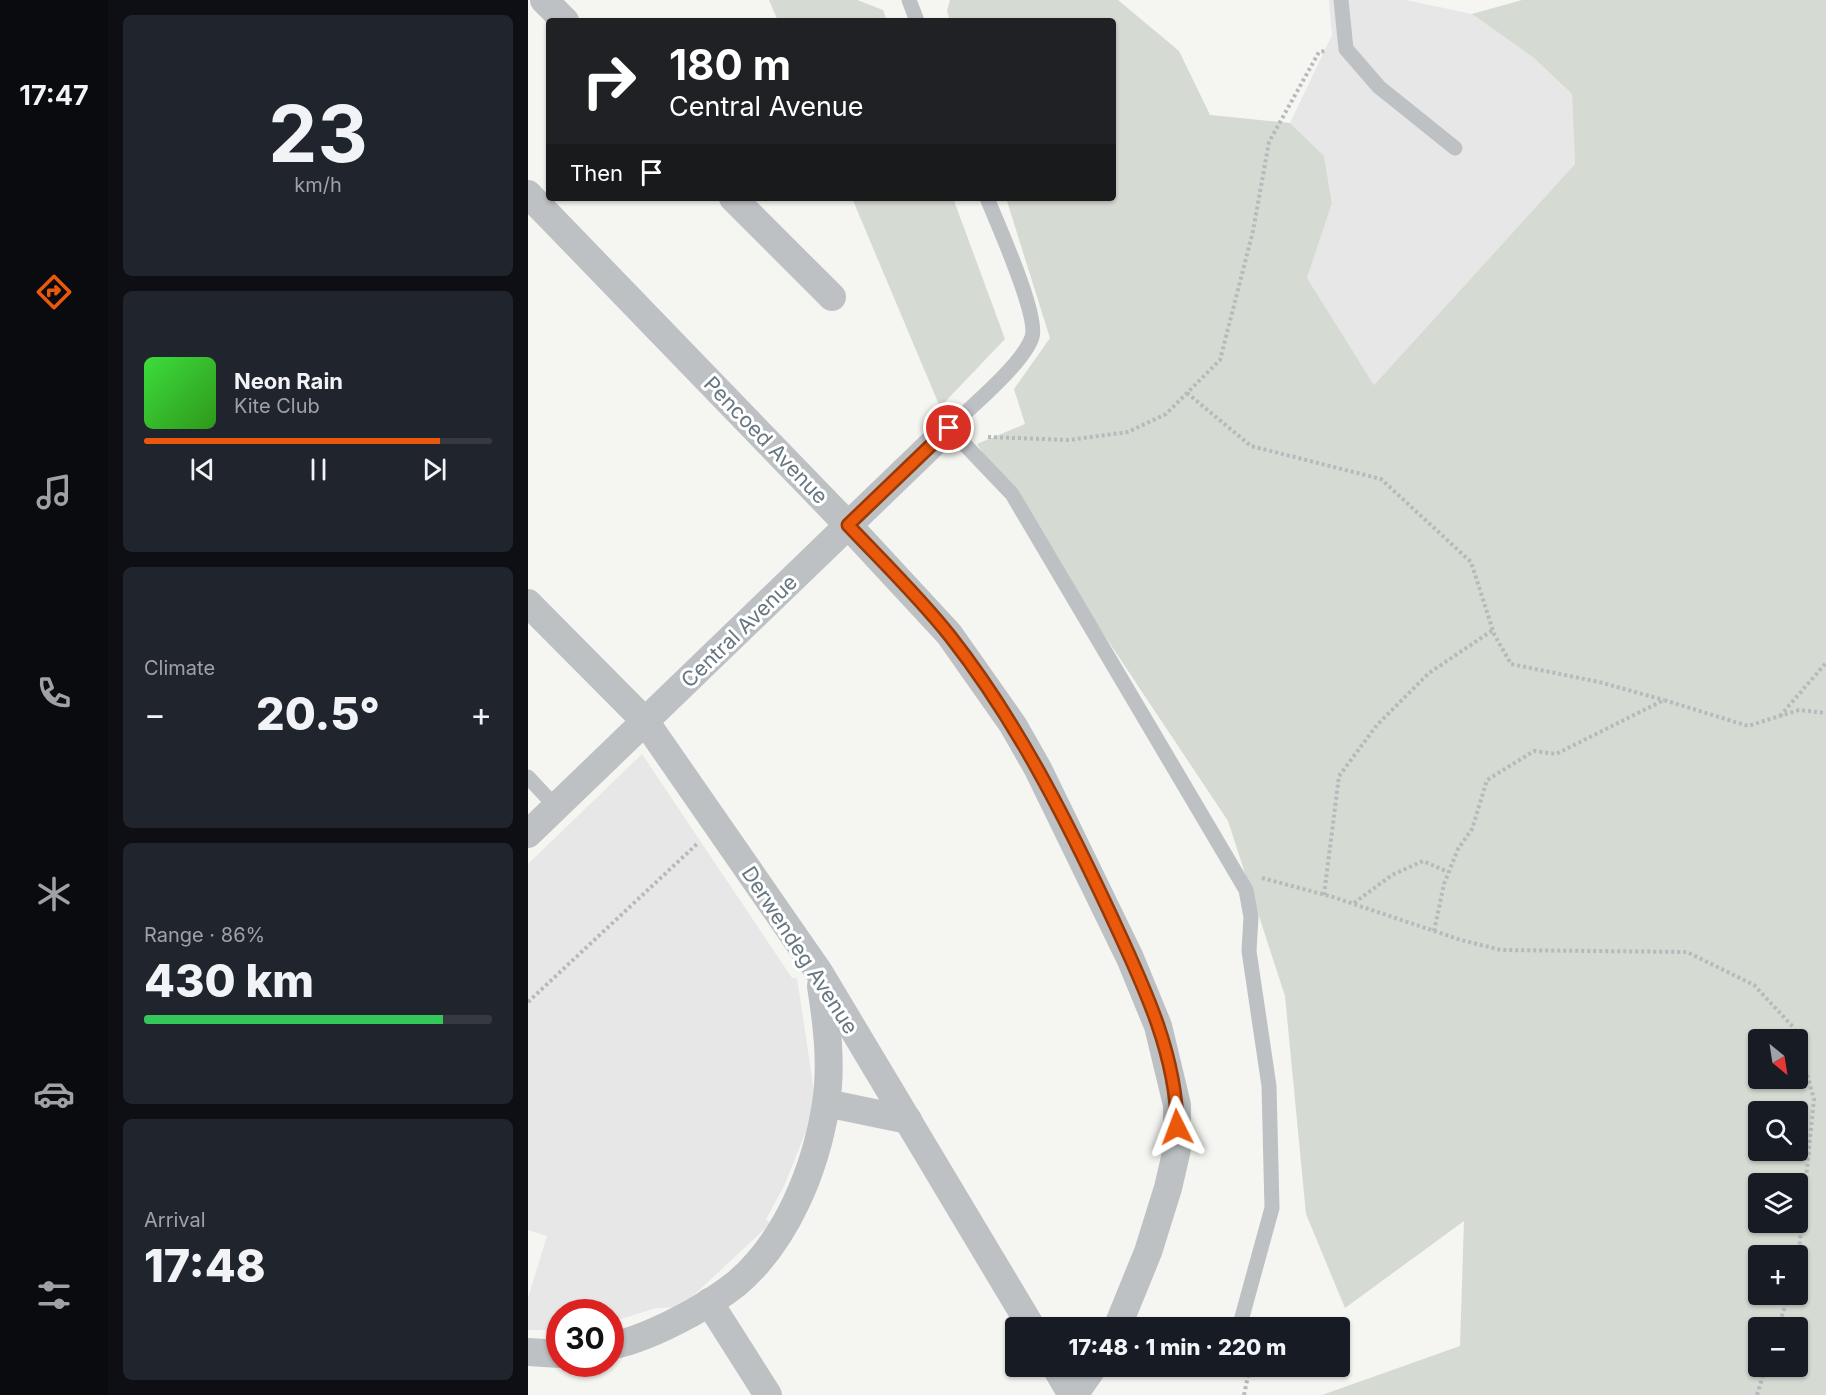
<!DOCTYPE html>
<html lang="en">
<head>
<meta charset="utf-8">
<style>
  :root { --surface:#171b24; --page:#20242c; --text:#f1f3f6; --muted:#9ea1a6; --line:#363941; --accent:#ea580c }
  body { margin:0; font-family:Inter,sans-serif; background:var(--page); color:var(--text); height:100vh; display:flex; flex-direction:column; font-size:22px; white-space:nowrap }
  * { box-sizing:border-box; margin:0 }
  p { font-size:20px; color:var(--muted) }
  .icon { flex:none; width:33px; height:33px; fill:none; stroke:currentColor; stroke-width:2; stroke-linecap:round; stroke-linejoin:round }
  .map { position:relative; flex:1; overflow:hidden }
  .drawer { display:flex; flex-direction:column; gap:15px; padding:15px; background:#0d0f14; width:420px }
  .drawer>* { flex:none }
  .guide { position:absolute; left:18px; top:18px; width:570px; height:183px; border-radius:6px; box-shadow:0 2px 4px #0004; background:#202124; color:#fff; overflow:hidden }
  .needle { width:39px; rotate:150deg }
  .controls { position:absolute; left:1220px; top:1029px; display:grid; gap:12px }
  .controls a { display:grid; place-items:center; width:60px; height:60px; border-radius:6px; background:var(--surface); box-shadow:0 2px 4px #0004; font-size:30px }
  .speed { position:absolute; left:18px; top:1299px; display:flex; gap:12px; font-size:30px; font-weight:700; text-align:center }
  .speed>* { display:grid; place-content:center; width:78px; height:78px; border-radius:50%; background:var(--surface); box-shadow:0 2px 4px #0004; line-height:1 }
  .speed .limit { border:9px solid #d22; background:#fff; color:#111 }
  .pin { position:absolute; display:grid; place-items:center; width:51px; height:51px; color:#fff; margin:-26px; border:3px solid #fff; border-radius:50%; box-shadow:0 2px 6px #0007 }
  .me { position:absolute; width:66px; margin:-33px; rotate:357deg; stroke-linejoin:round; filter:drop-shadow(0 0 4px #0008) }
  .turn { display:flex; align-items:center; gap:21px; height:126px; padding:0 24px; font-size:27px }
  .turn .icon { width:78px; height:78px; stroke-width:2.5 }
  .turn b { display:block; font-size:42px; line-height:51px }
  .then { display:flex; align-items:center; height:57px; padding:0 24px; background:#0003; gap:12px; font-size:22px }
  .big { font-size:45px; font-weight:800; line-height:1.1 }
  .drawer .widget { flex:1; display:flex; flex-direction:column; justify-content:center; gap:9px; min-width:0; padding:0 21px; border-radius:9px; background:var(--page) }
  .drawer .dial { align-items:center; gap:0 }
  .dial b { font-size:78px; line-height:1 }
  .song { display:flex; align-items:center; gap:18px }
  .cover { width:72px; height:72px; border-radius:9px; background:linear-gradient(135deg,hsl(120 70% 55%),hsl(110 70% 35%)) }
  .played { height:6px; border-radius:3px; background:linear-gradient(90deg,var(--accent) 85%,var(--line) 85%) }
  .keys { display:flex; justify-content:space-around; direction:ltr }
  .heat { display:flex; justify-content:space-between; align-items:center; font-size:33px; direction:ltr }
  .charge { height:9px; border-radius:4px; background:linear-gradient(90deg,#34c759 86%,var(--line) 0) }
  .trip { position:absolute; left:477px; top:1317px; width:345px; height:60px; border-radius:6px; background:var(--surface); box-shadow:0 2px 4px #0004; font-weight:800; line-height:60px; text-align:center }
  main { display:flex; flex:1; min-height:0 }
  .dock { display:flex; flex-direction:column; width:108px; justify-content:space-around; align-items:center; background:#090b0e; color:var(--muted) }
  .dock .icon { width:42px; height:42px }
  .dock .current { color:var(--accent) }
  .dock b { font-size:27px; color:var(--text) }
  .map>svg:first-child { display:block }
  .built { fill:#e6e7e6 }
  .green { fill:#d5dad2; fill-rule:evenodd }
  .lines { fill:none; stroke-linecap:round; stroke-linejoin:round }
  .path { stroke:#b7babc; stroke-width:4; stroke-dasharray:3 3; stroke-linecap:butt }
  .service { stroke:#bdc1c4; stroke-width:15 }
  .minor { stroke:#bdc1c4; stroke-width:28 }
  .route-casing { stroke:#983908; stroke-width:15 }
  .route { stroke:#ea580c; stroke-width:10 }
  .labels { text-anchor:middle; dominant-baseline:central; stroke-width:6; stroke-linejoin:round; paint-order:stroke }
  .street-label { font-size:21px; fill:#677781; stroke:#fff }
</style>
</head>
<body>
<main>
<nav class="dock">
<b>17:47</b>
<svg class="icon current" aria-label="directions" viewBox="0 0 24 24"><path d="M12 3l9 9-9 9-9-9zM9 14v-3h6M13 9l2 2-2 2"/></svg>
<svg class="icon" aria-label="music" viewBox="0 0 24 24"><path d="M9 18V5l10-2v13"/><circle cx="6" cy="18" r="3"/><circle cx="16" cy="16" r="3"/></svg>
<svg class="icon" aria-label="phone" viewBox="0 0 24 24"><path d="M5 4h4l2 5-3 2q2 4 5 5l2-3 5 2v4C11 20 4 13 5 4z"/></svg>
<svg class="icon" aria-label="climate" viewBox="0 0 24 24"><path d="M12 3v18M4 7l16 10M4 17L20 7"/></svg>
<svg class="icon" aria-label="car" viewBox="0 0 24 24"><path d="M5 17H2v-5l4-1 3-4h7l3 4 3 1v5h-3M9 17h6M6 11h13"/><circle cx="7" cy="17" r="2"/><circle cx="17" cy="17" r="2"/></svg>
<svg class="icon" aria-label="filters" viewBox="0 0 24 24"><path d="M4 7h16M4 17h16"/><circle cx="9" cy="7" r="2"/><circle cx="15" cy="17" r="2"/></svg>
</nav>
<section class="drawer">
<div class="widget dial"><b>23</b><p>km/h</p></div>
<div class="widget">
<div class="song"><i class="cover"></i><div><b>Neon Rain</b><p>Kite Club</p></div></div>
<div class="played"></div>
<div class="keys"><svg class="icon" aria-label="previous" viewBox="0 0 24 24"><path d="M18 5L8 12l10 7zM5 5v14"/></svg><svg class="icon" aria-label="pause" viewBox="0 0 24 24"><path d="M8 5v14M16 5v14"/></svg><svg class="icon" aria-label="next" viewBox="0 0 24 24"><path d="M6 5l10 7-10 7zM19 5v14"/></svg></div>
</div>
<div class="widget"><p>Climate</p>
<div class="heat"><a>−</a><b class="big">20.5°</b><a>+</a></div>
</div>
<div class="widget"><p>Range · 86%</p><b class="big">430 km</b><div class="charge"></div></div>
<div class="widget"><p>Arrival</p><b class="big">17:48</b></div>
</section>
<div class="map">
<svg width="1298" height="1395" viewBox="0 0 1298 1395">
  <rect width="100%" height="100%" fill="#f5f5f2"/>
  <g class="built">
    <path d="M801,0H878L944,14L1006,58L1044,94L1047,164L846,385L779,278L804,202L796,156L762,123L804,35Z"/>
    <path d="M114,754L264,978H269L287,1098L279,1129L256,1186L238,1219L242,1224L153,1307L128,1308L83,1322L82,1312H32L31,1330H0V1298L19,1236L0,1230V864Z"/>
  </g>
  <g class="green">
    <path d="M241,0H329L355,10L359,21H250Z"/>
    <path d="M422,0H590L651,51L682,115L762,123L796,156L804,203L779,278L846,385L1047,164L1044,94L1006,58L944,14L994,0H1298V1395H794L932,1346L936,1221L817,1308L778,1214L757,996L700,821L449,444L497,424L486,389L522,338L478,198H585V21H422L419,11ZM1230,1040H1269V1078H1230ZM1230,1112H1269V1150H1230ZM1230,1184H1269V1222H1230ZM1230,1256H1269V1294H1230ZM1230,1328H1269V1366H1230Z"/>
    <path d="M324,198H425L477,339L412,407Z"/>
  </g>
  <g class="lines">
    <g class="path">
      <path d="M659,393L723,446L853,479L943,562L966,634L983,664L1071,682L1136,700"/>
      <path d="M460,437L541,440L600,432L638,414L692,360L725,231L741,142L791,52L797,51"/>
      <path d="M1252,716L1298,663"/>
      <path d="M734,878L805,897L933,940L973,950L1159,952L1226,985L1266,1028L1286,1099L1269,1270"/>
      <path d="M796,895L811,776L849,725L901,673L965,630"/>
      <path d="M826,903L864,875L895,861L920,872"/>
      <path d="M906,931L916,884L930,849L944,829L959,780L1006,751L1028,754L1136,700L1220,726L1271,710L1298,713"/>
      <path d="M0,1002L169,844"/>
      <path d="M1250,1328L1261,1294"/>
      <path d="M716,1395L722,1366"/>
      <path d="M1229,1395L1238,1366"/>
    </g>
    <g class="service">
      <path d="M381,0L389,21"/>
      <path d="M813,0L818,49L851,87L927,148"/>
      <path d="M459,198C469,223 511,315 504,337C496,363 443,407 421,428L484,494L718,890L723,917L721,951L741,1086L744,1208L711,1328"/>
      <path d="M0,777L28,807"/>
    </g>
    <g class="minor">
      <path d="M16,0L37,21"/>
      <path d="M0,194L320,525L421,634L485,725L510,769L602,958L630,1026L649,1105V1149L640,1188L620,1252L589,1328"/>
      <path d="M205,198L304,297"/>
      <path d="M0,603L117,721L291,972L504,1328"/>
      <path d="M0,834L421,428"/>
      <path d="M298,1103L380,1120"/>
      <path d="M181,1302L240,1395"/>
      <path d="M82,1346C110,1341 138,1327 162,1314C178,1305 194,1295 208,1284C259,1241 288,1168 298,1104C304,1065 299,1024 293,986"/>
      <path d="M0,1352L32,1354"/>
      <path d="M527,1366L544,1395"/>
      <path d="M546,1395L566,1366"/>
    </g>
  </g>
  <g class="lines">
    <g class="route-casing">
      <path id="route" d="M421,428L320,525C354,561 391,597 422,636C488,720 536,815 581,911C612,978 649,1052 649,1127"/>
    </g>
    <use href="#route" class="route"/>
  </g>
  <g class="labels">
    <g class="street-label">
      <text transform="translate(238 440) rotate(46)">Pencoed Avenue</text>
      <text transform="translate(211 631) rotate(-44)">Central Avenue</text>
      <text transform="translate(272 950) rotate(57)">Derwendeg Avenue</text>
    </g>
  </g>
</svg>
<div class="controls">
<a><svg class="needle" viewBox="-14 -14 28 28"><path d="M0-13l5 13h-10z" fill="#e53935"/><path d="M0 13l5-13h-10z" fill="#9ea1a6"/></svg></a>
<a><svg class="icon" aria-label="search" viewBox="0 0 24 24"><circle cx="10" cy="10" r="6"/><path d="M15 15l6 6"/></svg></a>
<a><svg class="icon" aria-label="layers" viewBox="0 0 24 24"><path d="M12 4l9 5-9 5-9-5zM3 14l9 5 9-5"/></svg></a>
<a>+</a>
<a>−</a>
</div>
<div class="speed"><div class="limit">30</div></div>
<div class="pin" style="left:421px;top:428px;background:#d93025"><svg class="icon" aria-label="arrive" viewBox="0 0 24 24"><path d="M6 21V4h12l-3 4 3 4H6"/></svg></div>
<svg class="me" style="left:649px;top:1127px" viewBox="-20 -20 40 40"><path d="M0-17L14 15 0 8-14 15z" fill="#ea580c" stroke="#fff" stroke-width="4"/></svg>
<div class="trip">17:48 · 1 min · 220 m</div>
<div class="guide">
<div class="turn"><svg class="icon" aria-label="right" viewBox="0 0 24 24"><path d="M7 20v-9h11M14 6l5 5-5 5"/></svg><div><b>180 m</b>Central Avenue</div></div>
<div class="then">Then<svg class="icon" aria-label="arrive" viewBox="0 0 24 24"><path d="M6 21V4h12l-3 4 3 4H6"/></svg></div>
</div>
</div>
</main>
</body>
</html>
